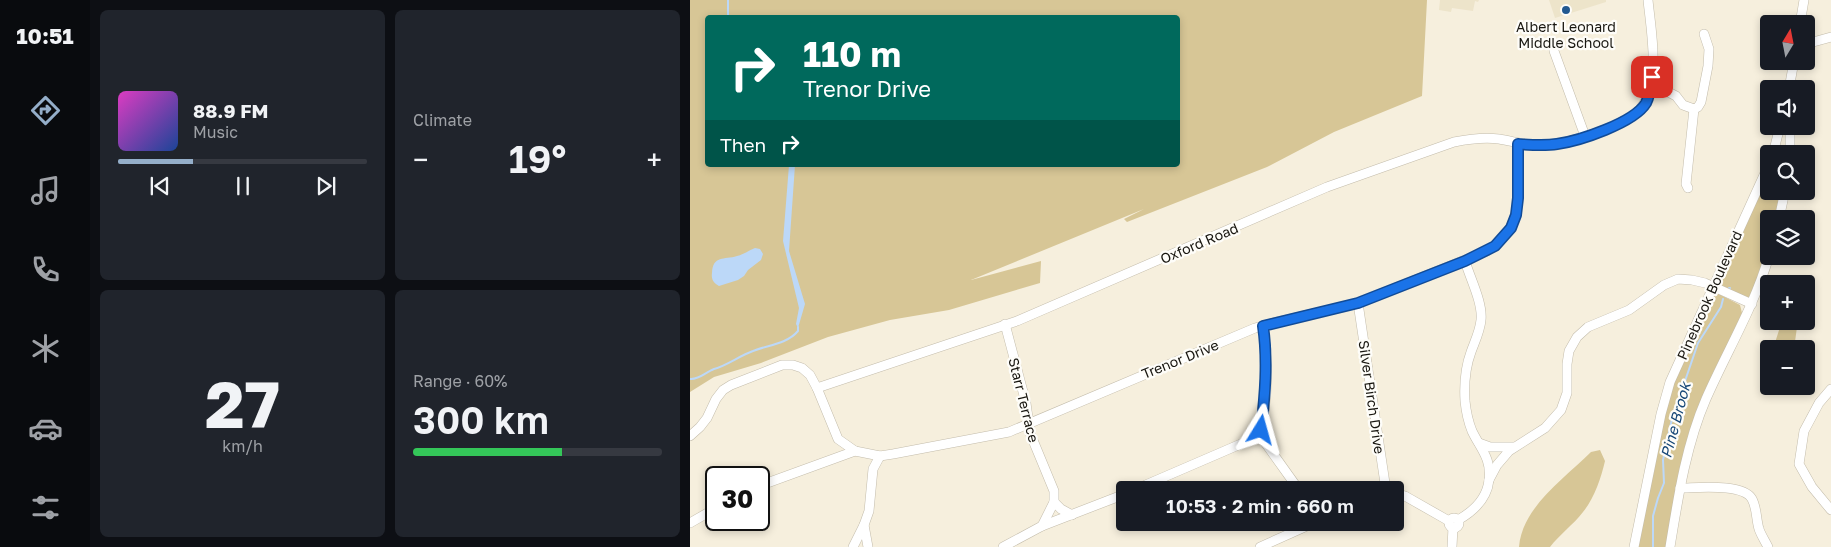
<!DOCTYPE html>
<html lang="en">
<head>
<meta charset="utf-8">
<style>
  :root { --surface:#171b24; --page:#20242c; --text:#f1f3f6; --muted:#9ea1a6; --line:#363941; --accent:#94aec9 }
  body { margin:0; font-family:"Golos Text",sans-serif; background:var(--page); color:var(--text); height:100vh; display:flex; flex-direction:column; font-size:19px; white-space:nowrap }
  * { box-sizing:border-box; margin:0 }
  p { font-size:16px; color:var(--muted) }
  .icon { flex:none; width:28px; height:28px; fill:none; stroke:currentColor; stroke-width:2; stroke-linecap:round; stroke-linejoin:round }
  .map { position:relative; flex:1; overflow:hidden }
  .panel { display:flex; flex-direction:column; gap:10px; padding:10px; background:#0d0f14; width:600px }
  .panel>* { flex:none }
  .hud { position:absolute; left:15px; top:15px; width:475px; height:152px; border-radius:5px; box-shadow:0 2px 8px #0003; background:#00695c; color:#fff; overflow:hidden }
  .needle { width:32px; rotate:10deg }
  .controls { position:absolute; left:1070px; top:15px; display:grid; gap:10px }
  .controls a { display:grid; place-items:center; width:55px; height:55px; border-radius:5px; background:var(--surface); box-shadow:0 2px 8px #0003; font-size:25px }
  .speed { position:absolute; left:15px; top:466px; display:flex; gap:10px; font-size:25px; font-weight:700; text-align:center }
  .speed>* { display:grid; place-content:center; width:65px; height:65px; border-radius:50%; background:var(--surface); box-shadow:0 2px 8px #0003; line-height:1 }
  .speed .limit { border:2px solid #111; border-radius:8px; background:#fff; color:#111 }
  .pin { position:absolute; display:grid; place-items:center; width:42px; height:42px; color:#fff; margin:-21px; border-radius:10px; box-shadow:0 2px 8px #0006 }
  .me { position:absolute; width:55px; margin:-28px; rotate:8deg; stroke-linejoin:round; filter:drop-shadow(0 0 4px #0008) }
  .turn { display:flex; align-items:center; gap:18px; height:105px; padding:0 15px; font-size:22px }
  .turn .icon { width:65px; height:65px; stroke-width:2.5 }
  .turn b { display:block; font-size:35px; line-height:42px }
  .then { display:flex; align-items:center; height:48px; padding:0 15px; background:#0003; gap:10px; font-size:19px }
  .big { font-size:38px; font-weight:600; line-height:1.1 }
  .panel .widget { flex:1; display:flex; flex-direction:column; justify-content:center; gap:8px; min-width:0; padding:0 18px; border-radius:8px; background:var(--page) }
  .panel .dial { align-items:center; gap:0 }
  .dial b { font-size:65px; line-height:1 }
  .song { display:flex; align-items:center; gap:15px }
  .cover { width:60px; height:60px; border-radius:8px; background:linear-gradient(135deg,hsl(310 70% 55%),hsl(220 70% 35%)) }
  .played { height:5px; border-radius:2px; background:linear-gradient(90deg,var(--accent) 30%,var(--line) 30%) }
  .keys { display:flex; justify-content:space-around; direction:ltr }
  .heat { display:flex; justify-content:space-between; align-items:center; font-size:28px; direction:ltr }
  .charge { height:8px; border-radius:4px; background:linear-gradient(90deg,#34c759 60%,var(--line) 0) }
  .panel .tiles { flex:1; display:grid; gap:10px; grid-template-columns:repeat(2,1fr) }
  .trip { position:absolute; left:426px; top:481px; width:288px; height:50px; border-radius:5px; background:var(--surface); box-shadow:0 2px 8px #0003; font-weight:600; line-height:50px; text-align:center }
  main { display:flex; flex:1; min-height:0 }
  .menu { display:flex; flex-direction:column; width:90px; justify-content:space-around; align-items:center; background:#090b0e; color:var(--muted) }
  .menu .icon { width:35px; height:35px }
  .menu .active { color:var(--accent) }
  .menu b { font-size:22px; color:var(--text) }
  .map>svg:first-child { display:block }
  .built { fill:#ede4ca }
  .green { fill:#d7c696; fill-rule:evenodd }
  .water { fill:#bcd8f8 }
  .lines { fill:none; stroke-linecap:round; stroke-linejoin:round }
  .stream { stroke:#bcd8f8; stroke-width:2 }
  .minor-casing { stroke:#c3bcab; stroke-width:10 }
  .minor { stroke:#fff; stroke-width:9 }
  .route-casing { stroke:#114b97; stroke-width:12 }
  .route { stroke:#1a73e8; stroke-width:9 }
  .poi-dot { fill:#225991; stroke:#fefdf9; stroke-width:2 }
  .labels { text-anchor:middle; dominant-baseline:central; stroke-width:4.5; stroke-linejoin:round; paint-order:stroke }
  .poi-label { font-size:14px; fill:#181610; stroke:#fefdf9 }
  .street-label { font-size:14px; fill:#181610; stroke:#fefdf9 }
  .water-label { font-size:15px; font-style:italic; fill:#164777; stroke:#fefdf9 }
</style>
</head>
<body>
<main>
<nav class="menu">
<b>10:51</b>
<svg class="icon active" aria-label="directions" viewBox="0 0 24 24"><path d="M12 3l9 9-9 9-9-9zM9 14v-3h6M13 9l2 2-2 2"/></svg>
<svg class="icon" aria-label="music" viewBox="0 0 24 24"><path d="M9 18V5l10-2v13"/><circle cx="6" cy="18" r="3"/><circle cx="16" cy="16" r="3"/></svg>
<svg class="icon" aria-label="phone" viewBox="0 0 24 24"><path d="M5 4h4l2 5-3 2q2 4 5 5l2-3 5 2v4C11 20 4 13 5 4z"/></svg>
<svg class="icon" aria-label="climate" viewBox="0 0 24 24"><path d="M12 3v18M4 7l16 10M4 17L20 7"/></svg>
<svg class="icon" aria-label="car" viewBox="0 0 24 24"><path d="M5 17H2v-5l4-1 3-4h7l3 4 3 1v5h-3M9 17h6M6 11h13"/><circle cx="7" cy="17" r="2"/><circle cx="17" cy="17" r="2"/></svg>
<svg class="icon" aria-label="filters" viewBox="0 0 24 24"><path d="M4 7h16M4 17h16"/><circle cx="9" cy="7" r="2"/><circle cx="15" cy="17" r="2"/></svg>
</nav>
<section class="panel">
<div class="tiles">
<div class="widget">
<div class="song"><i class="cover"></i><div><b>88.9 FM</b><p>Music</p></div></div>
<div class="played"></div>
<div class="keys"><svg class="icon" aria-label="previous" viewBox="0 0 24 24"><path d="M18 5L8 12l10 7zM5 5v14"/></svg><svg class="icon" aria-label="pause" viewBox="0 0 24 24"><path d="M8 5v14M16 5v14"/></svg><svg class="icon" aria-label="next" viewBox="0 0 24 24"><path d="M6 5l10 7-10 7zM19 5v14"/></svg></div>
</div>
<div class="widget"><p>Climate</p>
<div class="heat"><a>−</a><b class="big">19°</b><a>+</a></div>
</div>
<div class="widget dial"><b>27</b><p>km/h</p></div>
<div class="widget"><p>Range · 60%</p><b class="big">300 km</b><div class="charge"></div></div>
</div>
</section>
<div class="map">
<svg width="1141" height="547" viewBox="0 0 1141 547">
  <rect width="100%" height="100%" fill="#f6efdd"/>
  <g class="built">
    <path d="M750,0H789L788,2L785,1L783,11L762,8L761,12L749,10Z"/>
    <path d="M859,0H916V2L865,18Z"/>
  </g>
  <g class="green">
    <path d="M0,0H737L732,96L644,132L577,167L437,222L434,219L454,209L281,280L351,261L350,283L259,310L200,320L138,337L71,363L24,377L0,392ZM18,18H488V165H18Z"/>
    <path d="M1079,170V191H1092L1086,219H1079V249L1071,276L1060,297H1056L1031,286L1029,283Z"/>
    <path d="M1024,294H1029L1050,305L1052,313L1006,416L978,547H948L974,412L987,372Z"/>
    <path d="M1094,321H1109L1107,327L1104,349H1083L1090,327Z"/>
    <path d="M910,450L915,461C911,478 904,499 893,512C883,525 870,534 860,547H829C832,507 875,478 901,452Z"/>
  </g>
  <g class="water">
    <path d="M99,165H105L99,251L115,304L108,328L106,324L109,308L93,241Z"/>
    <path d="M65,248L70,249L73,254L71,260L58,270L54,276L48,280L29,286C24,283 21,280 22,273C23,255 34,260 47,256C53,255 59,250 65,248Z"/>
  </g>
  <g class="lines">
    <g class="stream">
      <path d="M38,0V18"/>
      <path d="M1039,288H1040"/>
      <path d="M0,379C9,380 16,372 24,369C38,365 49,356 63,351C78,345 97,344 108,331V327"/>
      <path d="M963,547V516L968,498L974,483L973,460L982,419L1008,343L1031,307L1033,299"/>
    </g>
    <g class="minor-casing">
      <g id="minor">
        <path d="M1110,24L1114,0"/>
        <path d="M1116,44L1141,37"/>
        <path d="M864,51L895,136"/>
        <path d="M961,83L986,96L993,105L1004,109L1008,107L1011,102L1018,66L1019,49L1014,34"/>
        <path d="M1099,89L1104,61"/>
        <path d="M1100,126V154"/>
        <path d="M1083,154L1090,126"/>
        <path d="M998,188L996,184L1004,109"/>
        <path d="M1089,219L1095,191"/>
        <path d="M668,303L696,490"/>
        <path d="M315,324L336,403L340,433L364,491V502L352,526"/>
        <path d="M127,388L327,321L637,187L764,142C779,139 793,137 809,139C822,141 834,145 846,145C867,146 887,139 906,133C919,128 936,123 946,113C973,89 961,32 958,0"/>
        <path d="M1141,389L1129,403L1114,431L1109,464L1122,487L1141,510"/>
        <path d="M569,434C579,403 578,358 573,326"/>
        <path d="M569,434L609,490"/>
        <path d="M0,436L10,427L17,418L26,399L33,390L41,385L92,365H103L112,368L120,375L127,388L148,439L165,451"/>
        <path d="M789,443L800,447H823"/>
        <path d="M799,480L807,465L819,451L855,428L871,410L877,393V364L879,351L887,337L898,327L939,310L974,285L988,279L1002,280L1015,283L1062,304"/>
        <path d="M69,486L165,451L190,456L203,454L319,432L565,328L586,322L668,303L797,251C839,225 826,185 829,143"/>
        <path d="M990,488C1007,488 1053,483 1062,499C1067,508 1066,519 1069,529C1071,535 1075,541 1078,547"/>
        <path d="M444,490L560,440L569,434"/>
        <path d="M705,493L715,496L759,521"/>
        <path d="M364,502L371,509L382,515"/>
        <circle cx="764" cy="523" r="5"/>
        <path d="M768,520C784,511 797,499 799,480C802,459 790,448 782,431C778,421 776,411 775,401C774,384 775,368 781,352C785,341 790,331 791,320C793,303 780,278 775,261"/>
        <path d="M0,523L26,508"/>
        <path d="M174,525L178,547"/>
        <path d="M163,547L174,525L179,511L183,469L190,456"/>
        <path d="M313,547L352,526L435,494"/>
        <path d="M570,547L626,522"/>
        <path d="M762,547L763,527"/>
        <path d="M944,547L971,414L980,382L1079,164"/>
        <path d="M980,547C988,498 996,445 1016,399C1037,351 1064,307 1079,256"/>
      </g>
    </g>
    <use href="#minor" class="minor"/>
  </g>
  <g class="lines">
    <g class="route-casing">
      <path id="route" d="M571,430C575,395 578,361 573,326L668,303L775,261L805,246L821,228L826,215L828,198V144C842,145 854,146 867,144C889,141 944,123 956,103C960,95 961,86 962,77"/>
    </g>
    <use href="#route" class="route"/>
  </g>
  <circle class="poi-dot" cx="876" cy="10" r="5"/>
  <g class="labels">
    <g class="poi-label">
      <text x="876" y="26">Albert Leonard<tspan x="876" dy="16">Middle School</tspan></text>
    </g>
    <g class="street-label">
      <text transform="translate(509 243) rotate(-23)">Oxford Road</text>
      <text transform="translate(1019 295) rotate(-66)">Pinebrook Boulevard</text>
      <text transform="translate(490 359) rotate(-22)">Trenor Drive</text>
      <text transform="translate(682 397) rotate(82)">Silver Birch Drive</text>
      <text transform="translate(334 400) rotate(76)">Starr Terrace</text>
    </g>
    <g class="water-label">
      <text transform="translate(985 420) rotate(-75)">Pine Brook</text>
    </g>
  </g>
</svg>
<div class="controls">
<a><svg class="needle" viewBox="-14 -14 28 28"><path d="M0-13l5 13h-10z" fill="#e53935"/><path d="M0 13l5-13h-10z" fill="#9ea1a6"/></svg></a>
<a><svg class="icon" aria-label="sound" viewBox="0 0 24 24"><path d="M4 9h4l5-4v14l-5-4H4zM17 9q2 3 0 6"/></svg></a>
<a><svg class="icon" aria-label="search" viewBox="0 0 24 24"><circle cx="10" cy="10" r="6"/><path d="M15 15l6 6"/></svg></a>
<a><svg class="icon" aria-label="layers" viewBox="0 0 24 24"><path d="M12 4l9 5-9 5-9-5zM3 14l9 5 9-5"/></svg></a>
<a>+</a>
<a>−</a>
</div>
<div class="speed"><div class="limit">30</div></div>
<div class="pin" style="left:962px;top:77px;background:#d93025"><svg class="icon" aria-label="arrive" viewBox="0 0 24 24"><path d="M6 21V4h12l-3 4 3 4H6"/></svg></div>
<svg class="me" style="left:571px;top:430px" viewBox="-20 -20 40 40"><path d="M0-17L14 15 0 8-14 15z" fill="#1a73e8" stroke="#fff" stroke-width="4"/></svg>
<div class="trip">10:53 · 2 min · 660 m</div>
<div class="hud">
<div class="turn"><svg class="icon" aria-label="right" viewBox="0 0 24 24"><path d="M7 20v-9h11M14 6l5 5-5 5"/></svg><div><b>110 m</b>Trenor Drive</div></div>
<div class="then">Then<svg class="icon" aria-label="right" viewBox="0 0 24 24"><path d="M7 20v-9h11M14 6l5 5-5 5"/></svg></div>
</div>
</div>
</main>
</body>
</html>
